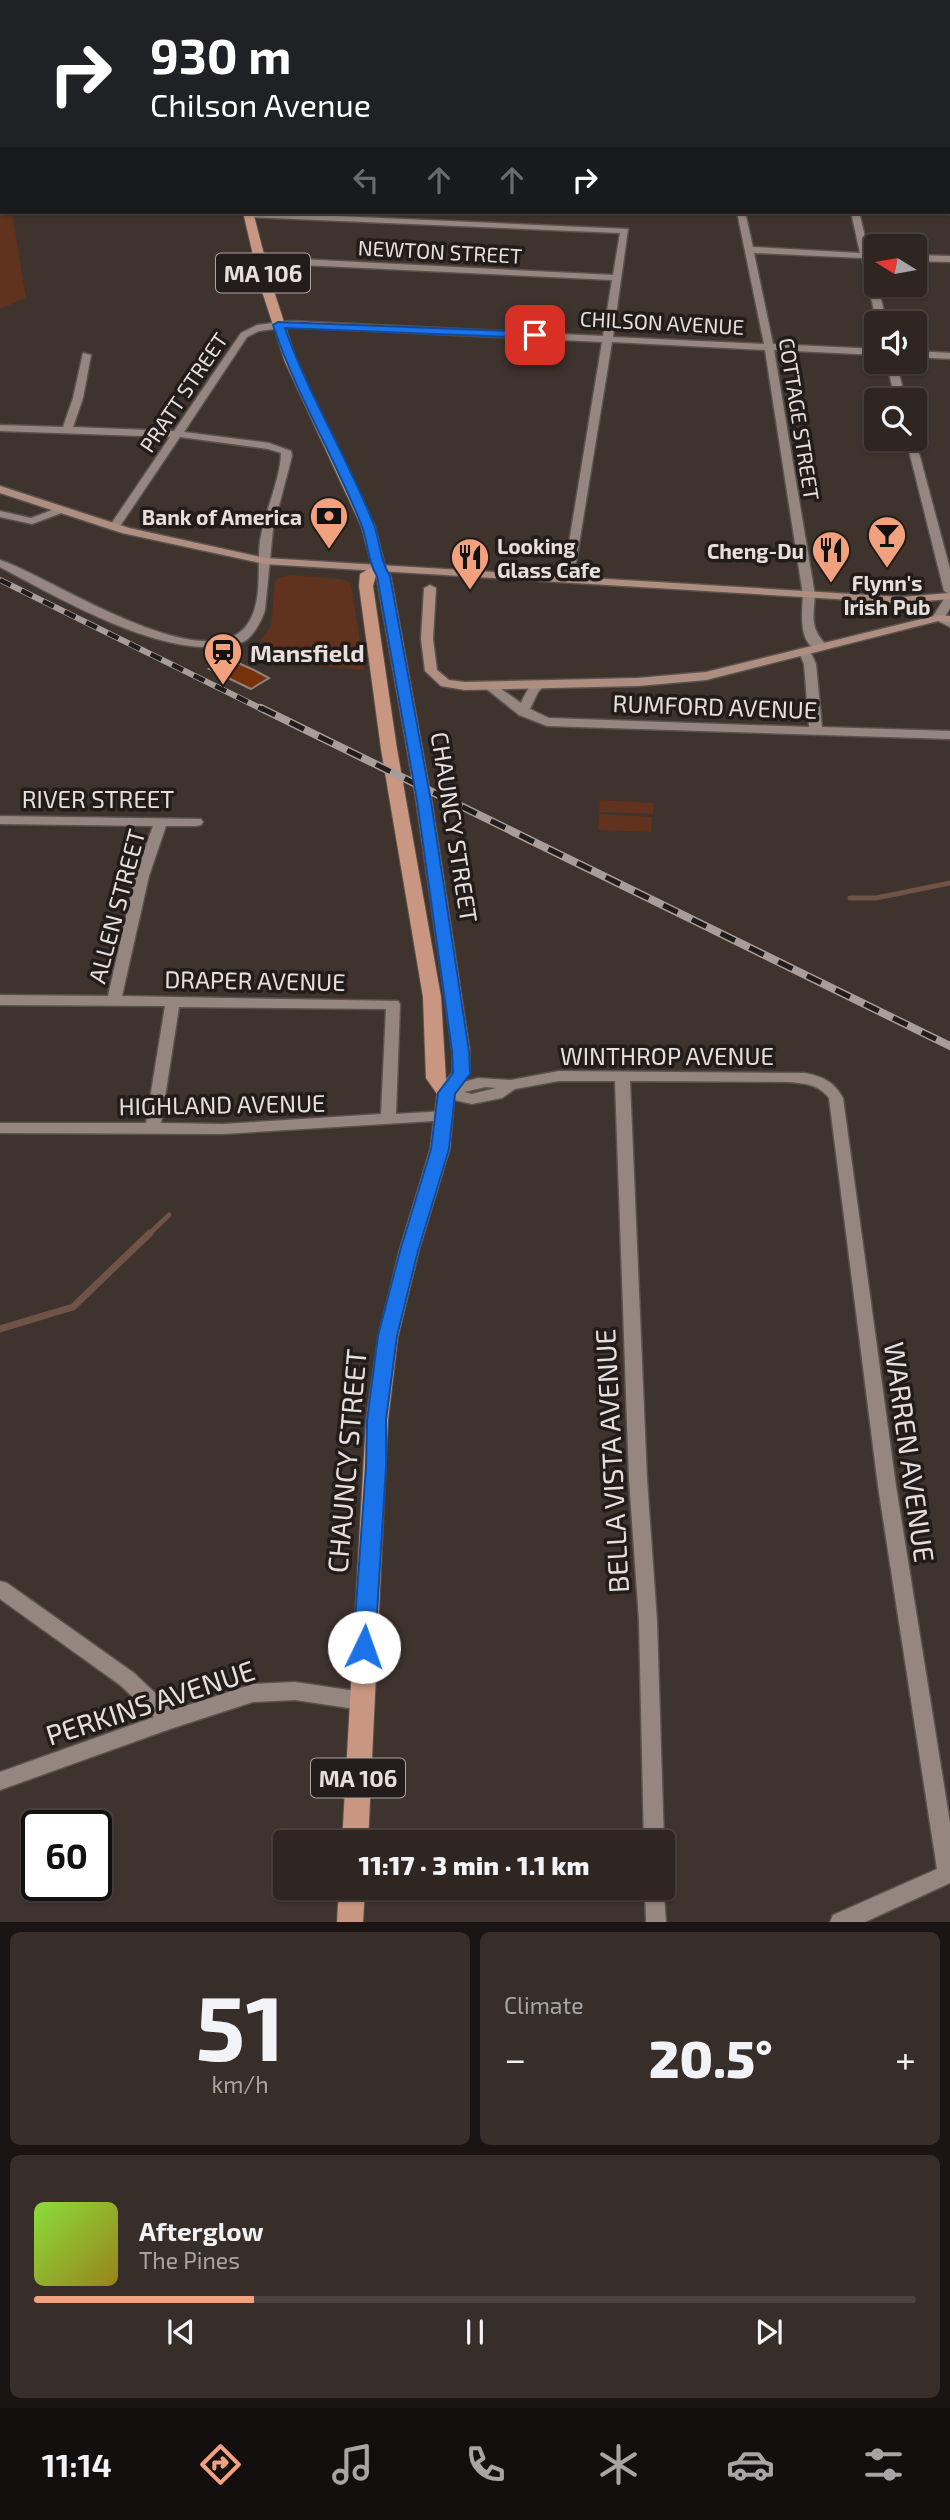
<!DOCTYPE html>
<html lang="en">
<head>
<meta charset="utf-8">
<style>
  :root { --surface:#2f2622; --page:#372e2a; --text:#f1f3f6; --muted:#a7a5a5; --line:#4a4340; --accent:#f1a17d }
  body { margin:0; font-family:"Exo 2",sans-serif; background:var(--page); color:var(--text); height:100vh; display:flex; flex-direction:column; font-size:26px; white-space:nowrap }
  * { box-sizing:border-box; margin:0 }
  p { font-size:23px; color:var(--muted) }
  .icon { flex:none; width:38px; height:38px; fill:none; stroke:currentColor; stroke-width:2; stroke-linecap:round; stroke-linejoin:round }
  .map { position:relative; height:1922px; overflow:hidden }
  .drawer { display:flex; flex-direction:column; gap:10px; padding:10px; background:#1a1513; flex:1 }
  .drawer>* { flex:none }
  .banner { position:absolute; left:0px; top:0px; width:950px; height:214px; box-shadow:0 2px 5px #0004,0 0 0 2px var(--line); background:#202124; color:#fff; overflow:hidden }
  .needle { width:46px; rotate:281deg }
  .buttons { position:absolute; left:864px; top:234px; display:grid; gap:14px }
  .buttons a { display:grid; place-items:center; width:63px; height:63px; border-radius:7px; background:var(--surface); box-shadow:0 2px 5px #0004,0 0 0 2px var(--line); font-size:35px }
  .speed { position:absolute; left:21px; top:1810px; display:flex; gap:14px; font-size:35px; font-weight:700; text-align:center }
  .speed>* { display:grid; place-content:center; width:91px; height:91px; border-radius:50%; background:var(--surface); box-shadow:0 2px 5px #0004,0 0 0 2px var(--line); line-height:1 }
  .speed .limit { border:4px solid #111; border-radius:10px; background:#fff; color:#111 }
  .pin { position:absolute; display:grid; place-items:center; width:60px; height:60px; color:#fff; margin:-30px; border-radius:14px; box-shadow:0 4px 10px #0006 }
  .me { position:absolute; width:77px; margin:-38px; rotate:3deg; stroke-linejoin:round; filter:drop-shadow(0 0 5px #0008) }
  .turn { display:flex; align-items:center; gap:24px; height:147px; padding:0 35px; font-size:32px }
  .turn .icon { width:91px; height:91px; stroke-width:2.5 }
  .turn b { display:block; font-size:49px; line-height:60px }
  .lanes { display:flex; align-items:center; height:66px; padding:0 35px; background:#0003; justify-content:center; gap:35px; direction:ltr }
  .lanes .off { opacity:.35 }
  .big { font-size:52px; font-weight:800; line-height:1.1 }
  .drawer .card { flex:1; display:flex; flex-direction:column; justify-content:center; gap:10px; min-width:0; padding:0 24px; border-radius:10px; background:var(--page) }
  .drawer .dial { align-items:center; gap:0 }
  .dial b { font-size:91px; line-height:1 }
  .song { display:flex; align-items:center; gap:21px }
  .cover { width:84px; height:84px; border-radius:10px; background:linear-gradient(135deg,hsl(90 70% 55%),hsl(50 70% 35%)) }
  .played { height:7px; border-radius:4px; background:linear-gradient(90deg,var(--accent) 25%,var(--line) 25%) }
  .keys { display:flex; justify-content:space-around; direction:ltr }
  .heat { display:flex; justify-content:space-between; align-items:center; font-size:38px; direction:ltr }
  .drawer .tiles { flex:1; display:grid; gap:10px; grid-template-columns:1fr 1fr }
  .card:last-child { grid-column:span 2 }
  .trip { position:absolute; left:273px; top:1830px; width:402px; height:70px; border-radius:7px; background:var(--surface); box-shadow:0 2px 5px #0004,0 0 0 2px var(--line); font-weight:800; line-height:70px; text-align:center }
  .menu { display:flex; height:112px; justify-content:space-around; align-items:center; background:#130f0e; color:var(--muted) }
  .menu .icon { width:49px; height:49px }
  .menu .active { color:var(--accent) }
  .menu b { font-size:32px; color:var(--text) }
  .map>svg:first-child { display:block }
  .green { fill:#61321d }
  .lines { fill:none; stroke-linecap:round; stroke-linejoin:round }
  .stream-far1 { stroke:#6f5346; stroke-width:5 }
  .stream { stroke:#6f5346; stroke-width:7 }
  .building { fill:#77310b; stroke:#90817b; stroke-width:2 }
  .minor-casing { stroke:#5c524d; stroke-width:3 }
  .tertiary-casing { stroke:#5c524d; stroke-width:3 }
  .secondary-casing { stroke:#5c524d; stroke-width:3 }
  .primary-casing { stroke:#5c524d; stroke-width:2 }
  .minor { fill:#958680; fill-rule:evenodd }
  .tertiary { fill:#958680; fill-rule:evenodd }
  .secondary { fill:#ae8e80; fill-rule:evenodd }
  .primary { fill:#c89681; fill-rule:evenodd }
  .rail-far1-casing { stroke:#a79e9a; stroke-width:6 }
  .rail-casing { stroke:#a79e9a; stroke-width:8 }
  .rail-far1 { stroke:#221c1a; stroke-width:4.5; stroke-dasharray:12; stroke-linecap:butt }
  .rail { stroke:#221c1a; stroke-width:5; stroke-dasharray:16; stroke-linecap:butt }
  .route { fill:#1a73e8; stroke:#114b97; stroke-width:2 }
  .labels { text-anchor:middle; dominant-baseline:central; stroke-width:7; stroke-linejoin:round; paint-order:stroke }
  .far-street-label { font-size:21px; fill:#e7dfdc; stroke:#221c1a }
  .far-poi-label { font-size:21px; font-weight:bold; fill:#e7dfdc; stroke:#221c1a; text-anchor:end }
  .shield { fill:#221c1a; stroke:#aca4a2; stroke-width:2 }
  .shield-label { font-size:23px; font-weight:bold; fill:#e7dfdc }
  .poi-label { font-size:24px; font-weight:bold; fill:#e7dfdc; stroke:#221c1a; text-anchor:start }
  .street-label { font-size:24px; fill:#e7dfdc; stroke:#221c1a }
  .near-street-label { font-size:28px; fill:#e7dfdc; stroke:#221c1a }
</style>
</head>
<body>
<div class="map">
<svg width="950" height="1922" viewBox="0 0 950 1922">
  <rect width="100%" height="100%" fill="#3f332e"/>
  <g class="green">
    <path d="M272,0H858L860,2H270Z"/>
    <path d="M0,169L2,212H12L26,298L0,309Z"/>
    <path d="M292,575L341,579L351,583L364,670L274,661L261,640L271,626L275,581L280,577Z"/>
    <path d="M600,800L653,803V814L599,812Z"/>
    <path d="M599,814L652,817L651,832L598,830Z"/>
  </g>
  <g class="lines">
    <g class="stream-far1">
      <path d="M850,898H876L950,883"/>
      <path d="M148,1235L169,1215"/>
    </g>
    <path class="stream" d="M0,1329L73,1307L150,1233"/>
  </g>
  <path class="building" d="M227,658L254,670L269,678L251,689L209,669Z"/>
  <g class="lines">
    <g class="minor-casing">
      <g id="minor">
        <path d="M89,0H99L87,2Z"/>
        <rect x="0" y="104" width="2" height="4"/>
        <rect x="948" y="176" width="2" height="6"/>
        <path d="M248,212L628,229L613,337L764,344L737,212H745L753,247L860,253L851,212H859L869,253H877V259L871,258L887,324H877L862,258L754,253L773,344L877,349V355L774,350L815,595C813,620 810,628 828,647L826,649C797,653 802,613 803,595L765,350L612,342L573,581L569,582L563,579L602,342L290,327L259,331L247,337L184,432L269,443L291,451L292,456L273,529L265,610C262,620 254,635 245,641C241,643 234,644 229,645C162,659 59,598 0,567V560C47,574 220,692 252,616C262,594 257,565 260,541C264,514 281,477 281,453L268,449L180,437L118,529H110L109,527L170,437L0,431V425L63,427L73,398L83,353L91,355L83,398L73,427L174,431L241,333L257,325L290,321L603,336L612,280L260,263L256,260L260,257L613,275L620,233L249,217L245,214Z"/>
        <path d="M915,255L950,256V262L915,261Z"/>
        <path d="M915,351L950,353V359L915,357Z"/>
        <path d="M886,362H896L906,401H896Z"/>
        <path d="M915,438L950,569V594L944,591L906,439Z"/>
        <path d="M950,595V608L945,617L950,619V627L932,618L946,596Z"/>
        <path d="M805,648L809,649L816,664L822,727L950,731V739L547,726L519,715L484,687L486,684H494L521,703C526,693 530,680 543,682L545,685L538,692L530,709L549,718L809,727L804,664L799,652Z"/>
        <path d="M0,816L201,819L203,822L201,825L196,826H166L149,876L122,996L398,1001L400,1004L396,1114L445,1111L450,1112L453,1116L450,1120L223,1134L0,1133V1123H146L165,1006L0,1005V995L108,996L135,876L153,826L0,824ZM179,1007L386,1009L381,1114L223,1124L161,1123Z"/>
        <path d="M559,1071L804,1073C823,1076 834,1082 843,1098L896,1486L950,1823V1883L865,1922H830L833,1915L937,1869L878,1486L829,1098C818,1084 806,1084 790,1082L630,1081L647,1479L657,1621L664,1843L663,1845V1843H644L639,1621L629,1479L615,1081H559L515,1089L502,1098L472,1104L441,1097L439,1093L441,1089L449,1086L478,1078L511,1080ZM486,1087L496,1088L472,1094L464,1092Z"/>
        <path d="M0,1581L7,1583L134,1673L173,1710L253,1684L295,1682L362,1692L369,1695L372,1701L369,1707L362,1710L295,1700L253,1702L170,1729L0,1790V1772L154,1717L120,1685L0,1599Z"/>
        <path d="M663,1883L666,1922H646L645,1888H663Z"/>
      </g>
    </g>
    <g class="tertiary-casing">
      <path id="tertiary" d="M60,507L65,510L64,512L32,524L0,517V511L31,518Z"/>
    </g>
    <g class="secondary-casing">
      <g id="secondary">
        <rect x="948" y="72" width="2" height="4"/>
        <path d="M0,486L129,528L265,558L901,597L950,593V599L901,603L265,564L122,533L0,493Z"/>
        <path d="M430,585L436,588L433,639L437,670L449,680L465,682L638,678L706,672L938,615L950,616V622L938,621L706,680L638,686L465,690L441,686L425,671L421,639L424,588Z"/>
      </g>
    </g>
    <g class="primary-casing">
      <g id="primary">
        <path d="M257,0H265L256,2Z"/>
        <path d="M243,212H253L272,285L297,362L375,526L386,569L391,576L432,801L470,1051V1074L455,1094L450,1149L419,1251L398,1337L388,1420L368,1843H342L366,1420L378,1337L399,1251L430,1149L437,1094L426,1078L423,997L381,749L359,586L360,574L372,567L361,526L285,362L260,285ZM376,575L416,801L452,1051V1073L446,1080L441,997L397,749L373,586Z"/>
        <path d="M339,1888H365L363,1922H337Z"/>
      </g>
    </g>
    <use href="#minor" class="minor"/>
    <use href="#tertiary" class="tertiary"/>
    <use href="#secondary" class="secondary"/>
    <use href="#primary" class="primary"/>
    <g class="rail-far1-casing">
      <path id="rail-far1" d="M0,580L264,710"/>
    </g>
    <g class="rail-casing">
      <path id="rail" d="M261,708L950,1046"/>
    </g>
    <use href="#rail-far1" class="rail-far1"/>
    <use href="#rail" class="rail"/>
  </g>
  <path class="route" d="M278,322L535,332L541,335L535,338L285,328C309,397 348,458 374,525C380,541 380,561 390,576L431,801L469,1051L470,1074L455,1094L449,1149L418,1251L397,1336L386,1420V1467L375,1647L372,1654L364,1656L357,1654L353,1647L366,1467L367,1420L378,1336L400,1251L431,1149L438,1093L453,1073L452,1051L417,801L377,576C367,561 368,541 361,524C334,456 296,394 273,325Z"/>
  <defs>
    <g id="bank-pin" transform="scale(2.0125)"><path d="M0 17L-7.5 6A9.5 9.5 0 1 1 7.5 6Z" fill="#f1a17d" stroke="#221c1a"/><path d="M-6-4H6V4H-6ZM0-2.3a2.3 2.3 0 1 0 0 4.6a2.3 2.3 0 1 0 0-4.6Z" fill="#111"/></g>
    <g id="bar-pin" transform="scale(2.0125)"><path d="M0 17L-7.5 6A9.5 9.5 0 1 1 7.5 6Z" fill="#f1a17d" stroke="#221c1a"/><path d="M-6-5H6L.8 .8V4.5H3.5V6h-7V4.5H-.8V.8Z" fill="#111"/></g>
    <g id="restaurant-pin" transform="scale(2.0125)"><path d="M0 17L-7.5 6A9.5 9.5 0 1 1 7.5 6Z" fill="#f1a17d" stroke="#221c1a"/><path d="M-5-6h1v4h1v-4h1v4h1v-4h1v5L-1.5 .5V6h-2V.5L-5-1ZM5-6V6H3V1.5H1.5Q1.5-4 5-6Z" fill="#111"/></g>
    <g id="station-pin" transform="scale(2.0125)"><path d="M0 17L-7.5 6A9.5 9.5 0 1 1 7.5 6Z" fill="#f1a17d" stroke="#221c1a"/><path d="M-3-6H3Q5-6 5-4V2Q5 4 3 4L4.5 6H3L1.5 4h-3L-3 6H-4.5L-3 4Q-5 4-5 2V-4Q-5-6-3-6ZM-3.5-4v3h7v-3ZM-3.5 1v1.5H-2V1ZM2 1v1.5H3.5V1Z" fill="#111"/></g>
  </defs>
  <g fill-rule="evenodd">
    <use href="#bank-pin" x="329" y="516"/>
    <use href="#bar-pin" x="887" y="535"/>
    <use href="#restaurant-pin" x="831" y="550"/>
    <use href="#restaurant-pin" x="470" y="557"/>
    <use href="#station-pin" x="223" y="652"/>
  </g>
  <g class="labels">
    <g class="far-street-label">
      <text transform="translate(440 251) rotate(3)">NEWTON STREET</text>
      <text transform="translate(662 322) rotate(3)">CHILSON AVENUE</text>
      <text transform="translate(183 392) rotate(-56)">PRATT STREET</text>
      <text transform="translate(800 419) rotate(81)">COTTAGE STREET</text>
    </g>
    <g class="far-poi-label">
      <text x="302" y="516">Bank of America</text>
      <text x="497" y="545" text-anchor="start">Looking<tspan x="497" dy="24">Glass Cafe</tspan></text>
      <text x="804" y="550">Cheng-Du</text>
      <text x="887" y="582" text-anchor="middle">Flynn's<tspan x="887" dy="24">Irish Pub</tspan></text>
    </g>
    <g class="shield">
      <rect x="216" y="253.5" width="94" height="39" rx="5"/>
      <rect x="311" y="1758.5" width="94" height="39" rx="5"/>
    </g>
    <g class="shield-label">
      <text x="263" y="273">MA 106</text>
      <text x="358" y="1778">MA 106</text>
    </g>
    <g class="poi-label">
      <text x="250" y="652">Mansfield</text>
    </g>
    <g class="street-label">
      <text transform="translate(715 706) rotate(2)">RUMFORD AVENUE</text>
      <text x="98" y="798">RIVER STREET</text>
      <text transform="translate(455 827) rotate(81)">CHAUNCY STREET</text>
      <text transform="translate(116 906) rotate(-75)">ALLEN STREET</text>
      <text transform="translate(255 980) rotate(1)">DRAPER AVENUE</text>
      <text x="667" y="1055">WINTHROP AVENUE</text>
      <text transform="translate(222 1104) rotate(-1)">HIGHLAND AVENUE</text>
    </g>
    <g class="near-street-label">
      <text transform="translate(910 1452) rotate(82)">WARREN AVENUE</text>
      <text transform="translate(346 1461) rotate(-85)">CHAUNCY STREET</text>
      <text transform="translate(611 1461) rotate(-93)">BELLA VISTA AVENUE</text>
      <text transform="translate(150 1702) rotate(-18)">PERKINS AVENUE</text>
    </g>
  </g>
</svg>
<div class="buttons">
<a><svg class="needle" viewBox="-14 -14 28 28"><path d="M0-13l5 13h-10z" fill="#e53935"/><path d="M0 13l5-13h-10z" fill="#a7a5a5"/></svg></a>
<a><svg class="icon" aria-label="sound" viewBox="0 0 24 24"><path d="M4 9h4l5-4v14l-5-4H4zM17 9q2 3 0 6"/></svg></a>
<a><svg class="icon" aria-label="search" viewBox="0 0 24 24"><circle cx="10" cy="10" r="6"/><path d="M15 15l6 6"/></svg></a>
</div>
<div class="speed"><div class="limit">60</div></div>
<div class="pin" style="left:535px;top:335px;background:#d93025"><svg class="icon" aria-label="arrive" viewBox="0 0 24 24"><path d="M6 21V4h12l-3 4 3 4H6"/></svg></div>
<svg class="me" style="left:364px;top:1647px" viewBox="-20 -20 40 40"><circle r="19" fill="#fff"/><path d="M0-13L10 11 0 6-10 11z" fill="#1a73e8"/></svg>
<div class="trip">11:17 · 3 min · 1.1 km</div>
<div class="banner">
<div class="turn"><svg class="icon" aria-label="right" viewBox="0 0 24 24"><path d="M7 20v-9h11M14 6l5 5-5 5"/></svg><div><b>930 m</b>Chilson Avenue</div></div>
<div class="lanes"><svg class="icon off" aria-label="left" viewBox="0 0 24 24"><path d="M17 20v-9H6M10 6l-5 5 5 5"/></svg><svg class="icon off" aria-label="ahead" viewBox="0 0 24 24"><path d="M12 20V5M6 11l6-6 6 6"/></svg><svg class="icon off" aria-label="ahead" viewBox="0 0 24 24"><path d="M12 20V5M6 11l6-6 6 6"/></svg><svg class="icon" aria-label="right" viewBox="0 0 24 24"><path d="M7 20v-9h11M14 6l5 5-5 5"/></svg></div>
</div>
</div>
<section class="drawer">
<div class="tiles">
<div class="card dial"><b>51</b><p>km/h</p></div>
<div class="card"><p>Climate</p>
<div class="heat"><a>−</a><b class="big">20.5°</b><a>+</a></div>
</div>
<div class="card">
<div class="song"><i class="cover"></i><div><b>Afterglow</b><p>The Pines</p></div></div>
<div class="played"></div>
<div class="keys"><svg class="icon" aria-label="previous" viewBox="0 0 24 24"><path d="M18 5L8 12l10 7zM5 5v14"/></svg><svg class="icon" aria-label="pause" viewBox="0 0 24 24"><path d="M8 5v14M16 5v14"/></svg><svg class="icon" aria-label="next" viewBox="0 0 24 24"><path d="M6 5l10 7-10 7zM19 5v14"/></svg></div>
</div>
</div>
</section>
<nav class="menu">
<b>11:14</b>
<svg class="icon active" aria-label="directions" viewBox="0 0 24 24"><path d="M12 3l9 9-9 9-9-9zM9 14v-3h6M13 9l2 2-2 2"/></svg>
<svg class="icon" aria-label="music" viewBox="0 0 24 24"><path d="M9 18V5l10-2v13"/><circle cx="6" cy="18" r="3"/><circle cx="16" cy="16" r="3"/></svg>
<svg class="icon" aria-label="phone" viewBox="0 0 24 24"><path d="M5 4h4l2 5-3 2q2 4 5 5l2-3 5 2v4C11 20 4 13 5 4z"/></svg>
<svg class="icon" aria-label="climate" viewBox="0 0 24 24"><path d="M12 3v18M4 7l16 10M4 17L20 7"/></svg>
<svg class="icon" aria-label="car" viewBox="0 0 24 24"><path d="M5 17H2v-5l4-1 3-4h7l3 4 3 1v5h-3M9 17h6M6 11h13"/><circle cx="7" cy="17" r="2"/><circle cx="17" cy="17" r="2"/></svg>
<svg class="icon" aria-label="filters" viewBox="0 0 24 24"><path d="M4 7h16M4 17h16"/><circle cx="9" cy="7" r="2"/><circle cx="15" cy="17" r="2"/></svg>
</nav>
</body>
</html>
